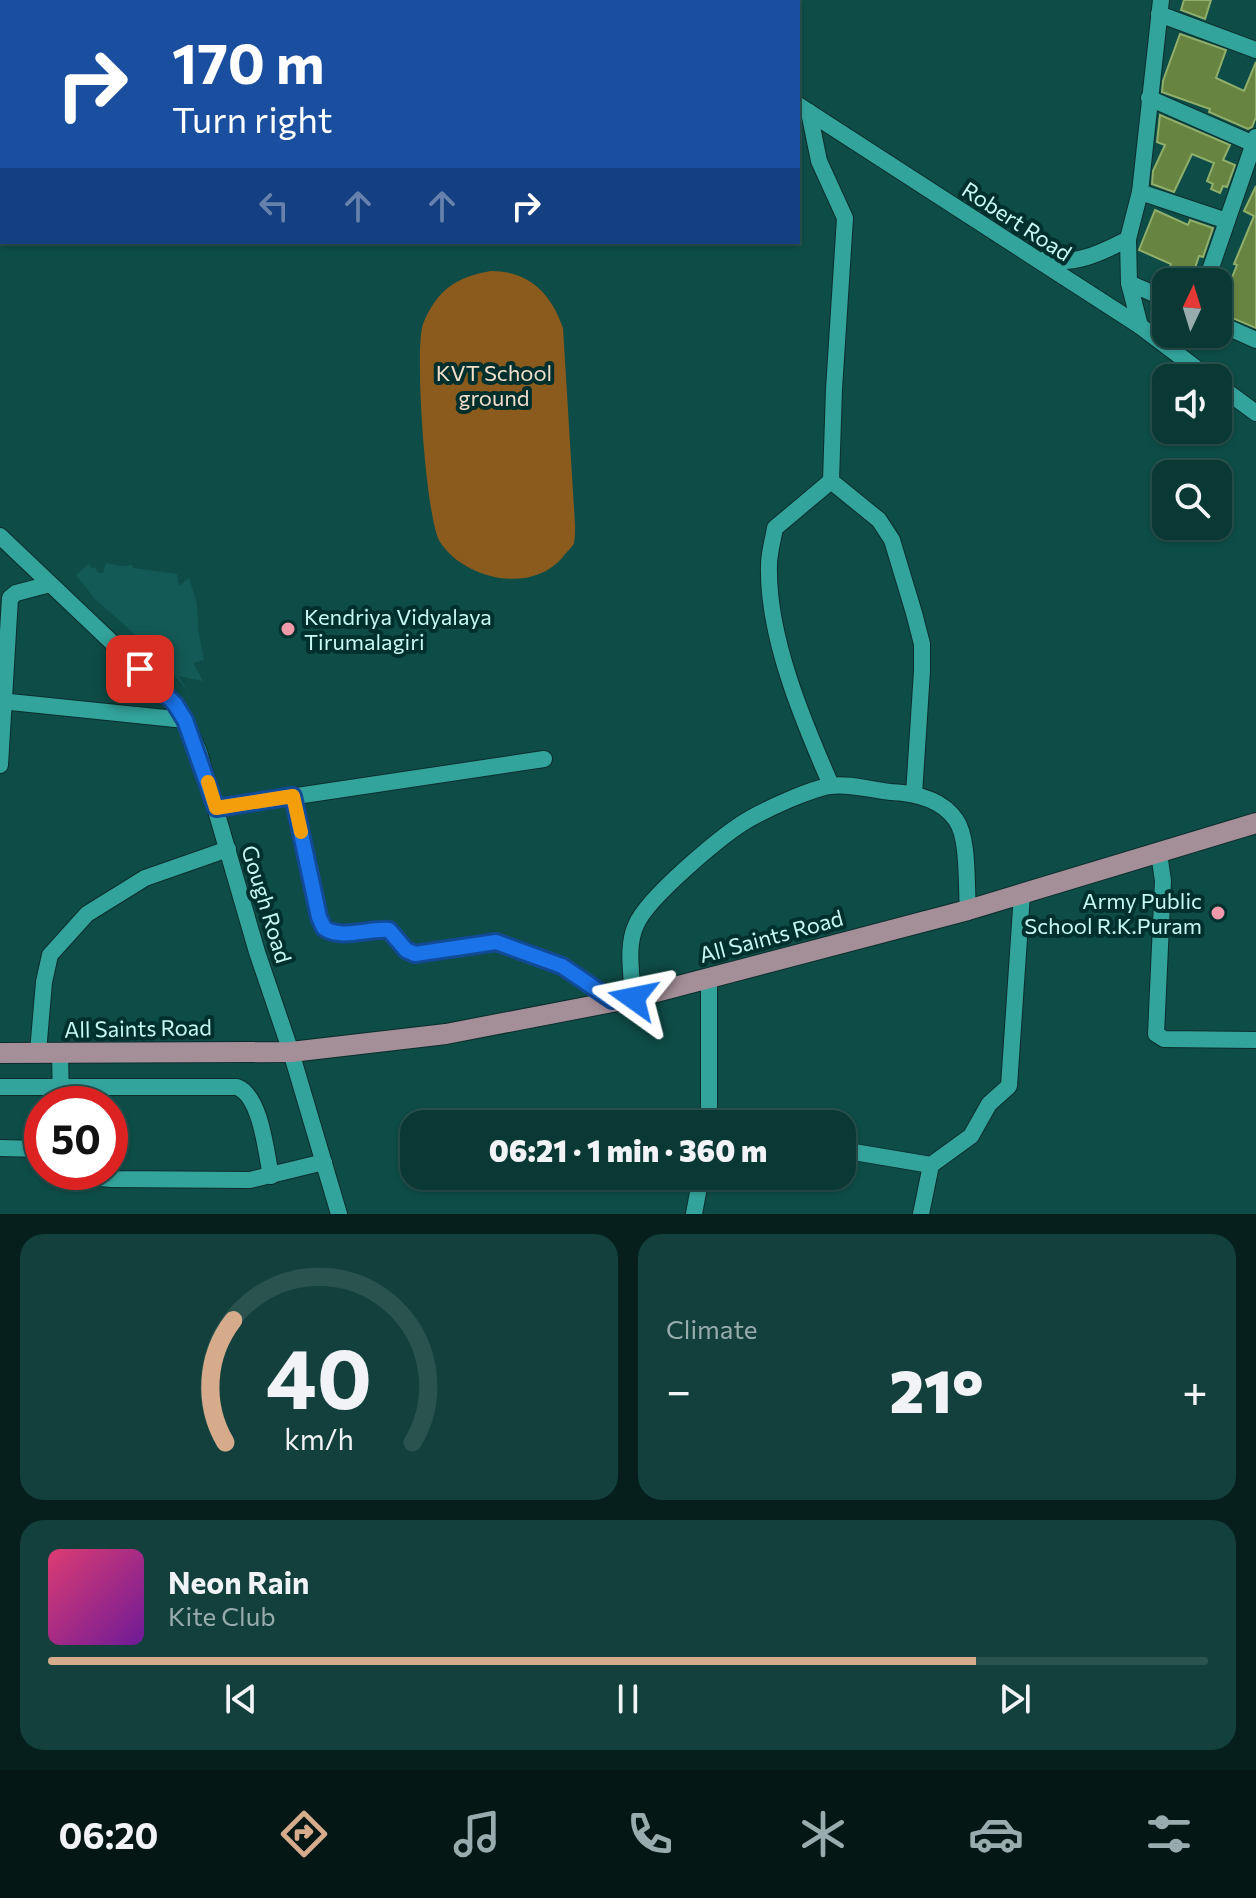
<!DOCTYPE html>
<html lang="en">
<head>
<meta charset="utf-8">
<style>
  :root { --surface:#0a3935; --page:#13403d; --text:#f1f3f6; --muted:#99acad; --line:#2a5350; --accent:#d6ab8b }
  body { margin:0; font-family:Commissioner,sans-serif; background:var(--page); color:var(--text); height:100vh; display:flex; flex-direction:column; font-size:30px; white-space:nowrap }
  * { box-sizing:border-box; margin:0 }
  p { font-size:26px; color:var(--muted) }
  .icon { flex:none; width:44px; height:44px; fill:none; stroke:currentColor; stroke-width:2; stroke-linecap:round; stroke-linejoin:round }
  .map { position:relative; height:1214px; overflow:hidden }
  .sheet { display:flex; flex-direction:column; gap:20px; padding:20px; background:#061f1d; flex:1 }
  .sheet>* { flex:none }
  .guide { position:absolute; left:0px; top:0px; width:800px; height:244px; box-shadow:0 2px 6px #0004,0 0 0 2px var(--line); background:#1a4fa0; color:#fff; overflow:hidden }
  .needle { width:52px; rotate:4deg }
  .buttons { position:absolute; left:1152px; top:268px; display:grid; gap:16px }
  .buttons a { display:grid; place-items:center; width:80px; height:80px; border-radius:16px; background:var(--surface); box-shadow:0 2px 6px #0004,0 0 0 2px var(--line); font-size:40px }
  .speed { position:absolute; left:24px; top:1086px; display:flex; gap:16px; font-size:40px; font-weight:700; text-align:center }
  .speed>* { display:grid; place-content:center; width:104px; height:104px; border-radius:50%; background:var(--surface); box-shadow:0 2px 6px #0004,0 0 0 2px var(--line); line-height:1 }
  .speed .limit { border:12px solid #d22; background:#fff; color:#111 }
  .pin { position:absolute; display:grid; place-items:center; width:68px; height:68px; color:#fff; margin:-34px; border-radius:16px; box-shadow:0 4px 12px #0006 }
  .me { position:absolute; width:88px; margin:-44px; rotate:282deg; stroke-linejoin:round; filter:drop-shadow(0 0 6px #0008) }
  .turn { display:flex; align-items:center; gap:28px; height:168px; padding:0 40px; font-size:36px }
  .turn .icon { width:104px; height:104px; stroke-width:2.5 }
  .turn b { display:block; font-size:56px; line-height:68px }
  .lanes { display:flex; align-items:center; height:76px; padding:0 40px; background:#0003; justify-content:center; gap:40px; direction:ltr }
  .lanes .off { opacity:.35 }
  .big { font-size:60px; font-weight:800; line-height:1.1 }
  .sheet .widget { flex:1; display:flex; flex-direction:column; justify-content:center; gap:12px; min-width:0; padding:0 28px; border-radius:24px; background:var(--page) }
  .sheet .dial { align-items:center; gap:0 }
  .dial svg { height:208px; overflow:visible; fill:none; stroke:var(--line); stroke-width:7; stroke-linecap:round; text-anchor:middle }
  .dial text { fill:var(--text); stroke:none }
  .song { display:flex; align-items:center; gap:24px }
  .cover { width:96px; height:96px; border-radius:12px; background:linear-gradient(135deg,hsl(340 70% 55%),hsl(280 70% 35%)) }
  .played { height:8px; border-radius:4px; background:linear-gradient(90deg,var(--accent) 80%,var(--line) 80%) }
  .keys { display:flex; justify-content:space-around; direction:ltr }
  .heat { display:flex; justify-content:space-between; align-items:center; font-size:44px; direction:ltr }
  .sheet .tiles { flex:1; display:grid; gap:20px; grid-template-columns:1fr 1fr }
  .widget:last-child { grid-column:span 2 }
  .trip { position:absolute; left:400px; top:1110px; width:456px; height:80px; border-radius:24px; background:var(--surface); box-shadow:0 2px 6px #0004,0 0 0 2px var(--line); font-weight:800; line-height:80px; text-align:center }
  .menu { display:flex; height:128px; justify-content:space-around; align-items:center; background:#041715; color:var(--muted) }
  .menu .icon { width:56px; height:56px }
  .menu .on { color:var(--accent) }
  .menu b { font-size:36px; color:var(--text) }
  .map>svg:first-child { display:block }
  .built { fill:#135a56 }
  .green { fill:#8b5b1d }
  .building { fill:#688441; stroke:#90af6a; stroke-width:2 }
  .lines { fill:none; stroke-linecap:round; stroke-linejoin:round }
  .minor-casing { stroke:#0b2e2c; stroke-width:18 }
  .major-casing { stroke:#0b2e2c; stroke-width:22 }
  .minor { stroke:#33a49c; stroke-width:16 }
  .major { stroke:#a48e98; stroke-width:20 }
  .route-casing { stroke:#114b97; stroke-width:20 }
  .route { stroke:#1a73e8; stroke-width:14 }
  .slow { stroke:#f59e0b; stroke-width:14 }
  .poi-dot { fill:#f39aaa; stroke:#00302d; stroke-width:3 }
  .labels { text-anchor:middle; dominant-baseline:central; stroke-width:8; stroke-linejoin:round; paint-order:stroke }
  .street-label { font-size:22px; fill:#c7f8f2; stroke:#00302d }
  .park-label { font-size:22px; fill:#f2dec9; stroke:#00302d }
  .poi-label { font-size:22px; fill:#c7f8f2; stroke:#00302d; text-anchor:start }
</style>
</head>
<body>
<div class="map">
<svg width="1256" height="1214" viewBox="0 0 1256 1214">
  <rect width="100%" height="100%" fill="#0e4c47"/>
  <path class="built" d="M106,563L120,566L132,565L133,568L177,574L179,586L189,578L197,604L198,629L204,660L193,663L203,681L178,676L191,694L146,644L95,599L76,575L89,564L92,569L95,567L98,573H103Z"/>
  <path class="green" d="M491,271C529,271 551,293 563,328L575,525C575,530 575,538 574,543C572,548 565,553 562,558C531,594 465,580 440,542C426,521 414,349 423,324C437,290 456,277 491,271Z"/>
  <g class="building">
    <path d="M1184,0H1211L1205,19L1181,10Z"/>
    <path d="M1180,34L1226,50L1216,78L1244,91L1256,62V117L1252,127L1248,129L1209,112L1210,109L1162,92L1163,81Z"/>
    <path d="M1160,115L1230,145L1223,160L1235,165L1227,187L1223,186L1220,193L1211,189L1213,184L1207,181L1214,163L1192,154L1174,192L1152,184L1153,171L1165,145L1157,142Z"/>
    <path d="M1256,186V328L1218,312L1237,265L1234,264L1254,216L1244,211Z"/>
    <path d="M1155,210L1188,225L1190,220L1213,228L1203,257L1199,256L1191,280L1168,273L1171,264L1139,250Z"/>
  </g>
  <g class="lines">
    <g class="minor-casing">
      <g id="minor">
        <path d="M562,0L579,2"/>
        <path d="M1159,14L1256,50"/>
        <path d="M1149,98L1256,145"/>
        <path d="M798,105L1140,326L1209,378"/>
        <path d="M809,112L819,161L845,218L834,389L831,481L879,520L892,540L914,613L922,644V671L914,794"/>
        <path d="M1140,192L1227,221"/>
        <path d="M1043,260C1076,265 1099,254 1128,239"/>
        <path d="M1206,282L1256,137"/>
        <path d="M1129,283L1166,299"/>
        <path d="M1218,323L1256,340"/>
        <path d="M1140,326L1129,283L1128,239L1140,192L1161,0"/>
        <path d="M1218,385L1256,413"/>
        <path d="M0,536L162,690L185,720L199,752L257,952L291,1052L339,1214"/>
        <path d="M0,701L185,720"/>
        <path d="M0,765L10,598L16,593L50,584"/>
        <path d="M831,785C803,721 767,636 769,565C769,553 773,540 775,528L831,481"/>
        <path d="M293,796L319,917C331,946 361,927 389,930L406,950L415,954L496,942L562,966L612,1000"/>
        <path d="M216,808L544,759"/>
        <path d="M1159,853L1163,881L1156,1034L1164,1039L1256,1040"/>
        <path d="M633,998C632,975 626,946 636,925C647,898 724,833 751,818C769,808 810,789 830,786C848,783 872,790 891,792C914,793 941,798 956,820C969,838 966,886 968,910"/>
        <path d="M38,1052L44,982L50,955L87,914L145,878L228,849"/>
        <path d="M60,1053L61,1104"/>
        <path d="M0,1087H237C261,1096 266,1152 271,1176"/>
        <path d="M709,1124V977"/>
        <path d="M0,1148L42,1149"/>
        <path d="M842,1150L931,1165L971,1136L989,1104L1009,1086L1022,894"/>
        <path d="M71,1172L79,1176L111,1179L250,1180L324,1162"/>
        <path d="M694,1214L701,1176"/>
        <path d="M921,1214L931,1165"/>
      </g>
    </g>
    <g class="major-casing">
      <path id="major" d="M0,1053L291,1052L446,1034L633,998L968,910L1256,823"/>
    </g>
    <use href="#minor" class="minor"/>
    <use href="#major" class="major"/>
  </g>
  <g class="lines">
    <g class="route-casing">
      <path id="route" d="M140,669L175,704L185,720L216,808L293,796L319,917L324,928C341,940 368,928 389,930L406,950L415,954L496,942L562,966L612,1000L633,998"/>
    </g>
    <use href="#route" class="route"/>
    <path class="slow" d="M208,782L216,808L293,796L301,832"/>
  </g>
  <g class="poi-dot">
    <circle cx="288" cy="629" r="8"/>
    <circle cx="1218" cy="913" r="8"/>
  </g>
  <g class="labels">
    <g class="street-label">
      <text transform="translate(1017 221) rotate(33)">Robert Road</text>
      <text transform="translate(267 904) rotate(73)">Gough Road</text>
      <text transform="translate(771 936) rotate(-15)">All Saints Road</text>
      <text transform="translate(138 1028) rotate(-1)">All Saints Road</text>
    </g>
    <g class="park-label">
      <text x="494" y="372">KVT School<tspan x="494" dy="25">ground</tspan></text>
    </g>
    <g class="poi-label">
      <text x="304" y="616">Kendriya Vidyalaya<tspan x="304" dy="25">Tirumalagiri</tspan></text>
      <text x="1202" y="900" text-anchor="end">Army Public<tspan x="1202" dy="25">School R.K.Puram</tspan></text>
    </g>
  </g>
</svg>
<div class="buttons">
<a><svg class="needle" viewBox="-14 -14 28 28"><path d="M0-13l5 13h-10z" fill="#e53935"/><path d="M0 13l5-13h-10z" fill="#99acad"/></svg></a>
<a><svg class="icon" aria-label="sound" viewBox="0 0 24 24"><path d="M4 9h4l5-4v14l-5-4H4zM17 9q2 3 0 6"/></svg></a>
<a><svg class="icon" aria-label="search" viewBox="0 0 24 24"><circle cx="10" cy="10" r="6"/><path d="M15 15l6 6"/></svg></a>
</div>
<div class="speed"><div class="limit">50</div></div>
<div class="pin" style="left:140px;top:669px;background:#d93025"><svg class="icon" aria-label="arrive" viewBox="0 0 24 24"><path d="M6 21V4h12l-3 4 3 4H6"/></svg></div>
<svg class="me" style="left:633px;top:998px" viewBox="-20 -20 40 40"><path d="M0-17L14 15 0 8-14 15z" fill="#1a73e8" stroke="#fff" stroke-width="4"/></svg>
<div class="trip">06:21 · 1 min · 360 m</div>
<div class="guide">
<div class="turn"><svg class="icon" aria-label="right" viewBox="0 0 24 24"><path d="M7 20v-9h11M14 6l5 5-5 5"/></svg><div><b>170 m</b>Turn right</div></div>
<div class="lanes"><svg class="icon off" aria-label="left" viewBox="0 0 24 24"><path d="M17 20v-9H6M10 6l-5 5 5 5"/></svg><svg class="icon off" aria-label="ahead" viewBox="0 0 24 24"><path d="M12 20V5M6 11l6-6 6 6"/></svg><svg class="icon off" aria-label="ahead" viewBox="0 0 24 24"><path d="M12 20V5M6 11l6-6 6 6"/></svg><svg class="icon" aria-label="right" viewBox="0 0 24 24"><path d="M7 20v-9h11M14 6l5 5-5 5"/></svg></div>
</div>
</div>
<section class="sheet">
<div class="tiles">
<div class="widget dial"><svg viewBox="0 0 100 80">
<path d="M14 69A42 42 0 1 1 86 69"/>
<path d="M14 69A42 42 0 0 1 17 22" stroke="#d6ab8b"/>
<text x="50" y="56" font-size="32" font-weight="700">40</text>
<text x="50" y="72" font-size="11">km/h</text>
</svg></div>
<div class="widget"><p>Climate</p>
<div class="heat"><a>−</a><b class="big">21°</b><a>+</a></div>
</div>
<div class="widget">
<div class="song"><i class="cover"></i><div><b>Neon Rain</b><p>Kite Club</p></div></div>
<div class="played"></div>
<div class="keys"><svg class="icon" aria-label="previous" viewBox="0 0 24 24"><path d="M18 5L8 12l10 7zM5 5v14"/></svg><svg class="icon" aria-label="pause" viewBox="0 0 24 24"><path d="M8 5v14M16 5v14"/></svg><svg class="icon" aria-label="next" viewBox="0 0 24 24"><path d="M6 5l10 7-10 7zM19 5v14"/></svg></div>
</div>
</div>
</section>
<nav class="menu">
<b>06:20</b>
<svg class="icon on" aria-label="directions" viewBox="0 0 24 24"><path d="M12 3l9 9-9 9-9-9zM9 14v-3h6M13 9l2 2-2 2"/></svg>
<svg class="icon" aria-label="music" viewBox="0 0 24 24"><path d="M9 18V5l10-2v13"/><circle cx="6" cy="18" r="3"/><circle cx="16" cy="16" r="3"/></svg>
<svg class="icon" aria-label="phone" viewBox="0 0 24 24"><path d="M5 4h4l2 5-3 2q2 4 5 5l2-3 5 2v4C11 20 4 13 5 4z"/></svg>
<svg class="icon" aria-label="climate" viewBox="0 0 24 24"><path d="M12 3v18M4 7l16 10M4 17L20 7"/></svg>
<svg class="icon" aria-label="car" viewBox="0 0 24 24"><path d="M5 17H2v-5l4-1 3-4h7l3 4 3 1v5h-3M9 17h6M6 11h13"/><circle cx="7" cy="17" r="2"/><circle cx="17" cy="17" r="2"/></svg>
<svg class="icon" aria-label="filters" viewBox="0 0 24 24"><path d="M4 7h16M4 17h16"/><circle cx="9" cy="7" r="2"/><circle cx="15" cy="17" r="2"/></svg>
</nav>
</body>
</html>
